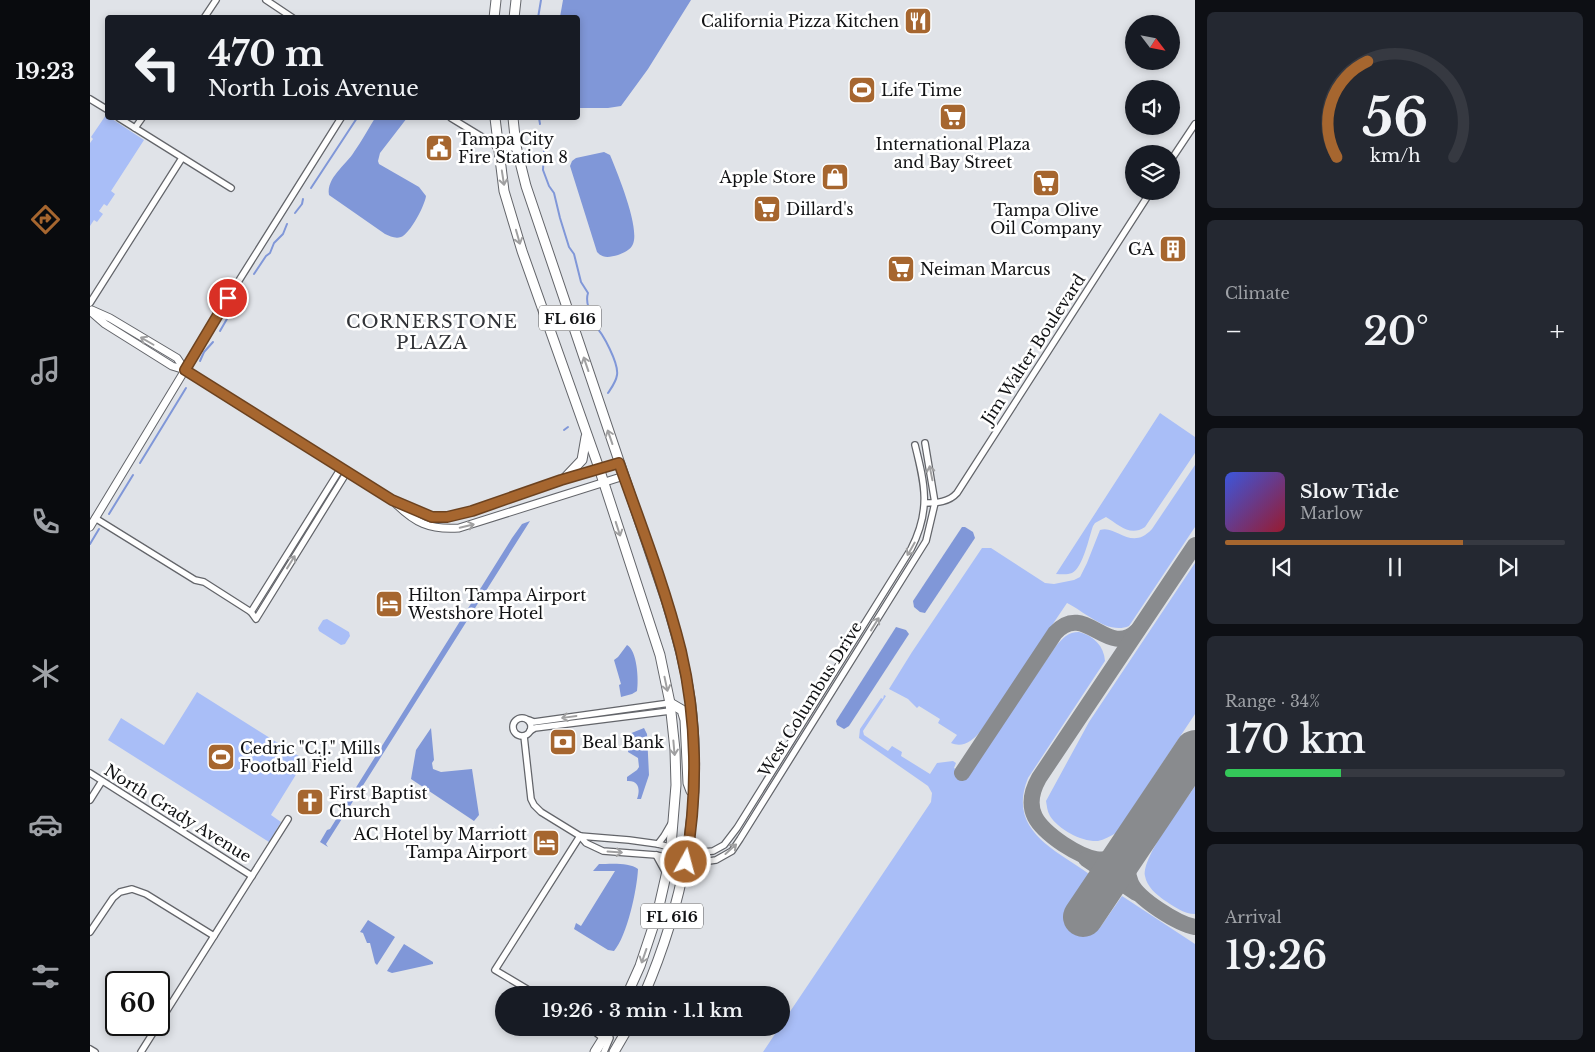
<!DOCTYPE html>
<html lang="en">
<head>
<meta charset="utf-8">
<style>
  :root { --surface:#171b24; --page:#242831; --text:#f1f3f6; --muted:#9ea1a6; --line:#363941; --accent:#a6662f }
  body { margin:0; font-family:"Libre Baskerville",serif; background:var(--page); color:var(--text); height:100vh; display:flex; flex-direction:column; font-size:19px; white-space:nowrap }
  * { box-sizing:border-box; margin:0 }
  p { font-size:16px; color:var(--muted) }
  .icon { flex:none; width:28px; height:28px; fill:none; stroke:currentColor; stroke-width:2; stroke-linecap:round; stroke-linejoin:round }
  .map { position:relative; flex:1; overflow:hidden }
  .sheet { display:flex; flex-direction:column; gap:12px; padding:12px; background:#0d0f14; width:400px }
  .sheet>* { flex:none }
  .banner { position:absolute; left:15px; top:15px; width:475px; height:105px; border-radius:5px; box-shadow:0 2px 8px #0003; background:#171b24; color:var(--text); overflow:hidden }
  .needle { width:32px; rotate:122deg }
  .buttons { position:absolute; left:1035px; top:15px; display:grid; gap:10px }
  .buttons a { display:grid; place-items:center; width:55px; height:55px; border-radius:50%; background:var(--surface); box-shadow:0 2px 8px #0003; font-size:25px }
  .speed { position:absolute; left:15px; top:971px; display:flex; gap:10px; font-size:25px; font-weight:700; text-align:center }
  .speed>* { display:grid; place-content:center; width:65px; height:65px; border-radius:50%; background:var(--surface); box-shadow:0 2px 8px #0003; line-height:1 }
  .speed .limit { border:2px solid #111; border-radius:8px; background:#fff; color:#111 }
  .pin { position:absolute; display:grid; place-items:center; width:42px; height:42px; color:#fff; margin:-21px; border:2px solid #fff; border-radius:50%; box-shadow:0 1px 5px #0007 }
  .me { position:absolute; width:55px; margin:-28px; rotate:7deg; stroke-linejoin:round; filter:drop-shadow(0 0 4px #0008) }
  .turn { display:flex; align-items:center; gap:18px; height:105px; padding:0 20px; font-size:22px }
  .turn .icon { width:65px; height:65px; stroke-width:2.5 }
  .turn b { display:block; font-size:35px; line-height:42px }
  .big { font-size:38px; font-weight:600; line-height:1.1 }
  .sheet .widget { flex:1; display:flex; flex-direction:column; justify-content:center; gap:8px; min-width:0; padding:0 18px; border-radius:8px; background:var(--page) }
  .sheet .dial { align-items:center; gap:0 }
  .dial svg { height:130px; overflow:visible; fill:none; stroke:var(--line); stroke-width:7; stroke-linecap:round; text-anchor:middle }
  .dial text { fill:var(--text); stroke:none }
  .song { display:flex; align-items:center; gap:15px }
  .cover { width:60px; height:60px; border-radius:8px; background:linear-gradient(135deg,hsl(230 70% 55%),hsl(350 70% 35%)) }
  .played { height:5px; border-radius:2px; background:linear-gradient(90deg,var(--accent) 70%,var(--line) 70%) }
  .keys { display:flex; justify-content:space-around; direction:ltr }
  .heat { display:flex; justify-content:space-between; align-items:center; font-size:28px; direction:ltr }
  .charge { height:8px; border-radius:4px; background:linear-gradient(90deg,#34c759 34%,var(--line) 0) }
  .trip { position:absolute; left:405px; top:986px; width:295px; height:50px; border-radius:25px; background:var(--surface); box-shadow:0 2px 8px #0003; font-weight:600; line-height:50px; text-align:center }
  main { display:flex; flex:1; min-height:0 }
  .menu { display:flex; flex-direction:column; width:90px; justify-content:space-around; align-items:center; background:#090b0e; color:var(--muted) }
  .menu .icon { width:35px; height:35px }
  .menu .current { color:var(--accent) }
  .menu b { font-size:22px; color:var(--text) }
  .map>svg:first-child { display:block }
  .green { fill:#a9bef7 }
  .water { fill:#8097d8 }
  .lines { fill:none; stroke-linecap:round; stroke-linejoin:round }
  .stream { stroke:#8097d8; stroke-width:2 }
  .taxiway { stroke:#898b8e; stroke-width:16 }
  .runway { stroke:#898b8e; stroke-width:40 }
  .minor-casing { stroke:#63656a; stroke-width:8 }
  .tertiary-casing { stroke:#63656a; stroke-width:9 }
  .primary-casing { stroke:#63656a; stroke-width:11 }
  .minor { stroke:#fff; stroke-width:5.5 }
  .tertiary { stroke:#fff; stroke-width:7 }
  .primary { stroke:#fff; stroke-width:9 }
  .oneway { stroke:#a0a0a1 }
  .route-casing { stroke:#6c421f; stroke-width:12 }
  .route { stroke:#a6662f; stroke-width:9 }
  .labels { text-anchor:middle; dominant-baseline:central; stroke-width:5; stroke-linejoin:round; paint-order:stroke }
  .shield { fill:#fff; stroke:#58595a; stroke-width:1 }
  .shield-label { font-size:15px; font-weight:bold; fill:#111214 }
  .poi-label { font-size:16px; fill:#111214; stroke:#fff; text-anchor:start }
  .street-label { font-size:16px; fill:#111214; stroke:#fff }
  .neighbourhood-label { font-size:18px; letter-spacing:1px; fill:#313337; stroke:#fff }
</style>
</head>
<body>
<main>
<nav class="menu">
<b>19:23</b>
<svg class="icon current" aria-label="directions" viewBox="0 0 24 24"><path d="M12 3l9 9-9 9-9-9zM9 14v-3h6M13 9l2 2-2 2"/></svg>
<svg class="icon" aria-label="music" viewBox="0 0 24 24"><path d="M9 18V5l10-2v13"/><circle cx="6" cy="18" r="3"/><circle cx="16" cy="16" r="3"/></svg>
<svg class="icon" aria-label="phone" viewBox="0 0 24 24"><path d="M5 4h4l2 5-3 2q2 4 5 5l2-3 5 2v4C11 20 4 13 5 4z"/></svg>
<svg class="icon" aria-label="climate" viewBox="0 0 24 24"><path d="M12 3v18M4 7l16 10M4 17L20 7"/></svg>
<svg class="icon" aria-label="car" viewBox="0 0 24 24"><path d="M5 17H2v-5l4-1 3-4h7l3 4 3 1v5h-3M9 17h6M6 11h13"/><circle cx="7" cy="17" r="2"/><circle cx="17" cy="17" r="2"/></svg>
<svg class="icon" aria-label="filters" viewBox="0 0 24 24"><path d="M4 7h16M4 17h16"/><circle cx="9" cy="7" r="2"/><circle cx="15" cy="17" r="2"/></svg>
</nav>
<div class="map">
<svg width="1105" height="1052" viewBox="0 0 1105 1052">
  <rect width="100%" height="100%" fill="#e0e3e8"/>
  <g class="green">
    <path d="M16,115L54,140L21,191L25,194L17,206L14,204L9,211L13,214L7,222L4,220L0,226V143L3,139L1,137Z"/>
    <path d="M1070,413L1105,437V453L1055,527C1040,537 1029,525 1016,517L1005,523L1003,526C999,537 993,568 982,573C977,575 971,574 966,574Z"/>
    <path d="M1105,465V527L1039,626C1018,635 995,612 977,603L890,732C882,741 873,748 861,743L867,735L848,723L850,719L829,706L827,708L818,699L799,689L822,652L892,548H901L955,583L964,584L984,580L990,577L997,563L1010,530C1026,524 1041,552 1062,529Z"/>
    <path d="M1105,563V714L1026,833C1020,836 1014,840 1008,841C992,842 969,830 960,816C957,811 957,806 956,801L999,722Z"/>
    <path d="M237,619L259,632L260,636L255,644L251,645L229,631L228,628L233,620Z"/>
    <path d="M989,632C1004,636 1014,646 1015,661L938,778C917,830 964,849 999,874L977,907L1009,929L1032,896L1105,944V1052H673L689,1028H691V1025L841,802L842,793L838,786L769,738L770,729L791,698L793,699L794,695L796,696L773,731L774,735L798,751L802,746L812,752L811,756L840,774L847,763L863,761L866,763L864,768L877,776L966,646C973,638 978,632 989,632Z"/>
    <path d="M107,692L215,760L181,815L191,822L179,842L18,740L31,718L74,745Z"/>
    <path d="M1105,786V914C1094,914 1083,906 1074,900C1066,894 1057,887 1055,876C1052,856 1093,805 1105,786Z"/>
  </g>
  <g class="water">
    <path d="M473,0H601L558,69L531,106L518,108H488V18L470,17Z"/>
    <path d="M285,118H317L290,153L288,161L289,164L329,187L336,196C335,205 320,234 311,237C305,239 300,236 295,234L239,195C236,178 256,165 264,152C272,141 278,129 285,118Z"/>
    <path d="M514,152L520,155C527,172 550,227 543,244C541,250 533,253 528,255C520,257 513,259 507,252L480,166L482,161L486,158Z"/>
    <path d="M440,521L236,844L238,847L230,842L237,830L240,829L422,538L432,524Z"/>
    <path d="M872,527H875L883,532L885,538L835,613L830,612L824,607L823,601Z"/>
    <path d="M806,627L816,630L819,634L759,726L754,729L747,725L746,721Z"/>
    <path d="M537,645C547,650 549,680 547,691L542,694L531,697L529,685L531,684L524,660L528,657Z"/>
    <path d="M341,728L344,760L342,763L343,769L351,772L382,769L389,815L384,821L321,779L326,750Z"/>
    <path d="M554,728L557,734L559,775L551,799H547C550,791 550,780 537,781V777L547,770L549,767L548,758L538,752L539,734Z"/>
    <path d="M509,864C520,864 539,862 548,869C547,890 537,936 524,951L518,950L484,929L486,923L491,926L525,871H503Z"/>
    <path d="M278,920L305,937L287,965L285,963L280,943H277L273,933L270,932Z"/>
    <path d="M314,944L343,962V964L302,973L297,971Z"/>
  </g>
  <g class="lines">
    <g class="stream">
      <path d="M448,18L451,0"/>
      <path d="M449,118L450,124"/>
      <path d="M454,151L453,170L459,186L464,193L470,218L479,247L484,254L491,282L498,293C495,302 500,314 506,321L505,326C513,333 529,364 527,375C526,382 522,387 518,393"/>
      <path d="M221,188L267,118"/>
      <path d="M205,213L212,204L213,199"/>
      <path d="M164,274L176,256L180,253L184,243L193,234L197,224"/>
      <path d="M130,331L149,298"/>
      <path d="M110,361L114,352L123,342"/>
      <path d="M474,430L478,427"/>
      <path d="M50,463L96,388"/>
      <path d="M19,514L43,475"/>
      <path d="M0,544L9,529"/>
    </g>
    <g class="taxiway">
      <path d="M872,773L965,633C995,600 1017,659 1047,631"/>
      <path d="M1069,807L1105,755"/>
      <path d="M1039,848C1016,868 996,859 973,844C948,827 931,810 949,778L1105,545"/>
      <path d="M1039,848C1038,859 1036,872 1041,883C1048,899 1088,924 1105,927"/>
      <path d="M996,859L1046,893"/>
    </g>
    <path class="runway" d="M993,917L1105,750"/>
    <g class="minor-casing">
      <g id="minor">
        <path d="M176,0L203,18"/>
        <path d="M114,18L126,0"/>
        <path d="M0,99L18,110"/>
        <path d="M29,118L141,188"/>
        <path d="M361,118L407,146"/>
        <path d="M45,128L52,118"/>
        <path d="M1081,160L1105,124"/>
        <path d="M0,303L92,158"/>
        <path d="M95,370L138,298L251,118"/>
        <path d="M835,503C847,503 859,502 867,493L1061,191"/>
        <path d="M5,518L105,580L114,582L161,612L166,619L257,472"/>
        <path d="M161,612L251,468"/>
        <circle cx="432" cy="727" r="9"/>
        <path d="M439,720L444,722L580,703"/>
        <path d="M440,731L445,728L580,711"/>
        <path d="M434,736L441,799L444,805L451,812L490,836L496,843L513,851L566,855L596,862H612L626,860L642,851L650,839L836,541L845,503L835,443"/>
        <path d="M0,773L162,876"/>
        <path d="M0,800L12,781"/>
        <path d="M490,836L539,840L568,844L598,852H613L623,851L634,845L647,828L821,549C841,510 835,485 825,445"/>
        <path d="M568,844L574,836L581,824"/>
        <path d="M566,855L577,875"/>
        <path d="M0,932L23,898L30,892L42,889L56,894L124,936"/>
        <path d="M447,995L405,970L490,836"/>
        <path d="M69,1023L198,819"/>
        <path d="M500,1028L513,1038"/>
        <path d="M513,1028L518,1031L520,1038L514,1052"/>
        <path d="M0,1049L5,1052"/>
        <path d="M51,1052L68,1025"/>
      </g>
    </g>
    <g class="tertiary-casing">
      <g id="tertiary">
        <path d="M2,310L20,318L87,358L95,370"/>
        <path d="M0,311L15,324L82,366L95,370L302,500L343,517H357L382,511L471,480L529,463"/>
        <path d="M304,502C325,523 339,530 369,528L534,476"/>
        <path d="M0,527L95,370"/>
      </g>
    </g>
    <g class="primary-casing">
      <g id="primary">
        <path d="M404,18L406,0"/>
        <path d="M424,18L426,0"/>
        <path d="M405,118L414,191L432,251L509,468L570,655L580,703L585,750L586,785L580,858L567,915L550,966L537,995"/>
        <path d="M423,118L426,146L436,186L576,600C587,637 598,675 602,714C612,810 592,907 554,995"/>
        <path d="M407,146H426"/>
        <path d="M474,479L492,460L496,437"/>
        <path d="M580,703L592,710L595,720L598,783L601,791"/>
        <path d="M505,1052L520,1028"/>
        <path d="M524,1052L538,1028"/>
      </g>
    </g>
    <use href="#minor" class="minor"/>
    <use href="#tertiary" class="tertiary"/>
    <use href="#primary" class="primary"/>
  </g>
  <defs><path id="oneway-shaft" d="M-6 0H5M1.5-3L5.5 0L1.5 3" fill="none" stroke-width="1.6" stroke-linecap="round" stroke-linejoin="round" transform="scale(1.25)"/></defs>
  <g class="oneway">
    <use href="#oneway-shaft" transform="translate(413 178) rotate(81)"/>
    <use href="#oneway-shaft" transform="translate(428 237) rotate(74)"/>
    <use href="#oneway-shaft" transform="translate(57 341) rotate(-150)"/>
    <use href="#oneway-shaft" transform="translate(496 364) rotate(-109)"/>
    <use href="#oneway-shaft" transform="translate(520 437) rotate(-109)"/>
    <use href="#oneway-shaft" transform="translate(841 473) rotate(-101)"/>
    <use href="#oneway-shaft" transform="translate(377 526) rotate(-13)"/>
    <use href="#oneway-shaft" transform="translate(528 529) rotate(72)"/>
    <use href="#oneway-shaft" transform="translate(821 549) rotate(120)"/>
    <use href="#oneway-shaft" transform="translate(201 562) rotate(-58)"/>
    <use href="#oneway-shaft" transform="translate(785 624) rotate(-58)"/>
    <use href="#oneway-shaft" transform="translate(576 684) rotate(78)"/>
    <use href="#oneway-shaft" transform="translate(479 717) rotate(172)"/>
    <use href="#oneway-shaft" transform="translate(584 748) rotate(85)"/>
    <use href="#oneway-shaft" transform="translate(641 849) rotate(-42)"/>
    <use href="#oneway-shaft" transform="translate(525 852) rotate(4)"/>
    <use href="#oneway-shaft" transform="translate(554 956) rotate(109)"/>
  </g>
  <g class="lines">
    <g class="route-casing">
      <path id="route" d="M138,298L95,370L302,500L342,517H357L382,511L471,480L529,463C551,525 575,587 591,651C607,719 608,793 596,862"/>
    </g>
    <use href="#route" class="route"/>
  </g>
  <defs>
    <g id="restaurant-square" transform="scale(1.4375)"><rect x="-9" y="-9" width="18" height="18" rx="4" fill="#a6662f" stroke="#fff"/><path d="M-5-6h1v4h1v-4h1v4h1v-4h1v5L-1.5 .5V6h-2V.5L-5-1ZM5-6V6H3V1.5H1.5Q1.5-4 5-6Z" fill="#fff"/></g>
    <g id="stadium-square" transform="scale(1.4375)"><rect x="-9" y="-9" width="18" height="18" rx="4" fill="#a6662f" stroke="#fff"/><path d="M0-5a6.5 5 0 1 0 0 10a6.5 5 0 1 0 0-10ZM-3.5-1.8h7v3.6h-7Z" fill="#fff"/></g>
    <g id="supermarket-square" transform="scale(1.4375)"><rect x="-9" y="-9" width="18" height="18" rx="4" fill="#a6662f" stroke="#fff"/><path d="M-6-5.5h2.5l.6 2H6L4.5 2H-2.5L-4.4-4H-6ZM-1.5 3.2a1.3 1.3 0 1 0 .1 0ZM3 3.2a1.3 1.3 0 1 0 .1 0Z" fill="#fff"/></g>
    <g id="civic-square" transform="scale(1.4375)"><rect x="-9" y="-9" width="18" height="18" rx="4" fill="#a6662f" stroke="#fff"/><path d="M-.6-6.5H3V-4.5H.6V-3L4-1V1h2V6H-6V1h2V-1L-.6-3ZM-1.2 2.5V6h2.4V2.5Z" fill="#fff"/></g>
    <g id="shop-square" transform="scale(1.4375)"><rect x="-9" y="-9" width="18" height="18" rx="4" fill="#a6662f" stroke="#fff"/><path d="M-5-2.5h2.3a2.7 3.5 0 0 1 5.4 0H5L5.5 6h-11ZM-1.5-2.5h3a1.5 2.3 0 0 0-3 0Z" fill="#fff"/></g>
    <g id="building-square" transform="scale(1.4375)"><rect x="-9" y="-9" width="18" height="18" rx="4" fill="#a6662f" stroke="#fff"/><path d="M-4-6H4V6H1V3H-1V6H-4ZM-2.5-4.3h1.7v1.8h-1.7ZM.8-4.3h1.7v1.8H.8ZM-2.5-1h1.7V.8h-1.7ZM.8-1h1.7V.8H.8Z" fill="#fff"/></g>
    <g id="hotel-square" transform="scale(1.4375)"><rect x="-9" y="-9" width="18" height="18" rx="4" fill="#a6662f" stroke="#fff"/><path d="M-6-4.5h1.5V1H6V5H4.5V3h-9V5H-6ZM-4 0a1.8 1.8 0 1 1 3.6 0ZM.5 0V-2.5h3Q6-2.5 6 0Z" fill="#fff"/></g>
    <g id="bank-square" transform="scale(1.4375)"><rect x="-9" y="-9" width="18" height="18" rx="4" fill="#a6662f" stroke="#fff"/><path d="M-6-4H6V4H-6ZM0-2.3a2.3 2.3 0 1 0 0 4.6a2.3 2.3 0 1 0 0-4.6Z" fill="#fff"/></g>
    <g id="church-square" transform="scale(1.4375)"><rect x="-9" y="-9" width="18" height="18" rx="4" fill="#a6662f" stroke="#fff"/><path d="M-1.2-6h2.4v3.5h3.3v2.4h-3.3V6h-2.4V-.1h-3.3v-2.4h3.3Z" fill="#fff"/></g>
  </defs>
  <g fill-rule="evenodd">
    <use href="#restaurant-square" x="828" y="21"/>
    <use href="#stadium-square" x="772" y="90"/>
    <use href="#supermarket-square" x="863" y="117"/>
    <use href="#civic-square" x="349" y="148"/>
    <use href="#shop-square" x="745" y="177"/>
    <use href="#supermarket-square" x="956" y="183"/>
    <use href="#supermarket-square" x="677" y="209"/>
    <use href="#building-square" x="1083" y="249"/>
    <use href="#supermarket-square" x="811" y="269"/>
    <use href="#hotel-square" x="299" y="604"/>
    <use href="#bank-square" x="473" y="742"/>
    <use href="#stadium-square" x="131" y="757"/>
    <use href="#church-square" x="220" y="802"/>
    <use href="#hotel-square" x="456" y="843"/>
  </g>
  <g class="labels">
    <g class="shield">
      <rect x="449" y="305.5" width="62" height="25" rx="4"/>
      <rect x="551" y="903.5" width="62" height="25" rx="4"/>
    </g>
    <g class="shield-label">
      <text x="480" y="318">FL 616</text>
      <text x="582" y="916">FL 616</text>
    </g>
    <g class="poi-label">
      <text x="809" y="21" text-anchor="end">California Pizza Kitchen</text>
      <text x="791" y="90">Life Time</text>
      <text x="368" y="139">Tampa City<tspan x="368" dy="18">Fire Station 8</tspan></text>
      <text x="863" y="144" text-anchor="middle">International Plaza<tspan x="863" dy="18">and Bay Street</tspan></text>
      <text x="726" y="177" text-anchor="end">Apple Store</text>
      <text x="696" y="209">Dillard's</text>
      <text x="956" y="210" text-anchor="middle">Tampa Olive<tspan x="956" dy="18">Oil Company</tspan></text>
      <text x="1064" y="249" text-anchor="end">GA</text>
      <text x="830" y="269">Neiman Marcus</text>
      <text x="318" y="595">Hilton Tampa Airport<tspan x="318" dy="18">Westshore Hotel</tspan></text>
      <text x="492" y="742">Beal Bank</text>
      <text x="150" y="748">Cedric "C.J." Mills<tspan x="150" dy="18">Football Field</tspan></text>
      <text x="239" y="793">First Baptist<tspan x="239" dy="18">Church</tspan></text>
      <text x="437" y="834" text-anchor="end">AC Hotel by Marriott<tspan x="437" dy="18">Tampa Airport</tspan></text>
    </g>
    <g class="street-label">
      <text transform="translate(943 349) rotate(-57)">Jim Walter Boulevard</text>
      <text transform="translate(720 699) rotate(-58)">West Columbus Drive</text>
      <text transform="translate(88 813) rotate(32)">North Grady Avenue</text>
    </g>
    <g class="neighbourhood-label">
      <text x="342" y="322">CORNERSTONE<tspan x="342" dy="21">PLAZA</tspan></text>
    </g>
  </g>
</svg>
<div class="buttons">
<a><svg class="needle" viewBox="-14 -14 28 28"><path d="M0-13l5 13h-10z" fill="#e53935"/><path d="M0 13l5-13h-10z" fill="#9ea1a6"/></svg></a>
<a><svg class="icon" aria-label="sound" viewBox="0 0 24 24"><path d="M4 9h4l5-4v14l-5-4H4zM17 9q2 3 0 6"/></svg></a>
<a><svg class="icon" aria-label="layers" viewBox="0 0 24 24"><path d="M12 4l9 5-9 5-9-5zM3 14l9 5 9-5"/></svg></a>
</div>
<div class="speed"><div class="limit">60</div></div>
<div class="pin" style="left:138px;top:298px;background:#d93025"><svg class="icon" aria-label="arrive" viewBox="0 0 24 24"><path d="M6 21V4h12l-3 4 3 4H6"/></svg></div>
<svg class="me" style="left:596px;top:862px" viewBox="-20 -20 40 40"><circle r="17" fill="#a6662f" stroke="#fff" stroke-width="3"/><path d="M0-11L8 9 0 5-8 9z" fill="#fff"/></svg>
<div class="trip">19:26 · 3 min · 1.1 km</div>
<div class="banner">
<div class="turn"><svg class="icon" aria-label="left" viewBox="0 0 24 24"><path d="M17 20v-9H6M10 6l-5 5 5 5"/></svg><div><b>470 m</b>North Lois Avenue</div></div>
</div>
</div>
<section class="sheet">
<div class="widget dial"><svg viewBox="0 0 100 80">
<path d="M14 69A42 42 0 1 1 86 69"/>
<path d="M14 69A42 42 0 0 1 33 10" stroke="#a6662f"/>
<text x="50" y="56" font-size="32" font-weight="700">56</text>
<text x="50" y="72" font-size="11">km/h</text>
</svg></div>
<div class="widget"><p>Climate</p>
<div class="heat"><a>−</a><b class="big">20°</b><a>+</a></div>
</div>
<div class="widget">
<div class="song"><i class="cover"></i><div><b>Slow Tide</b><p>Marlow</p></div></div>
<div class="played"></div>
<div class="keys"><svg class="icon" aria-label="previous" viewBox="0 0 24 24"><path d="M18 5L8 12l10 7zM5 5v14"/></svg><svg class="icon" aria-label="pause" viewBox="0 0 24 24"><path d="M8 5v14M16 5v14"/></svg><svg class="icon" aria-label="next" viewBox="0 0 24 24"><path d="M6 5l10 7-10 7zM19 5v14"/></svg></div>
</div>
<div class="widget"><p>Range · 34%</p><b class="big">170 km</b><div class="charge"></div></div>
<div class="widget"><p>Arrival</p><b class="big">19:26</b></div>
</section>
</main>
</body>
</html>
